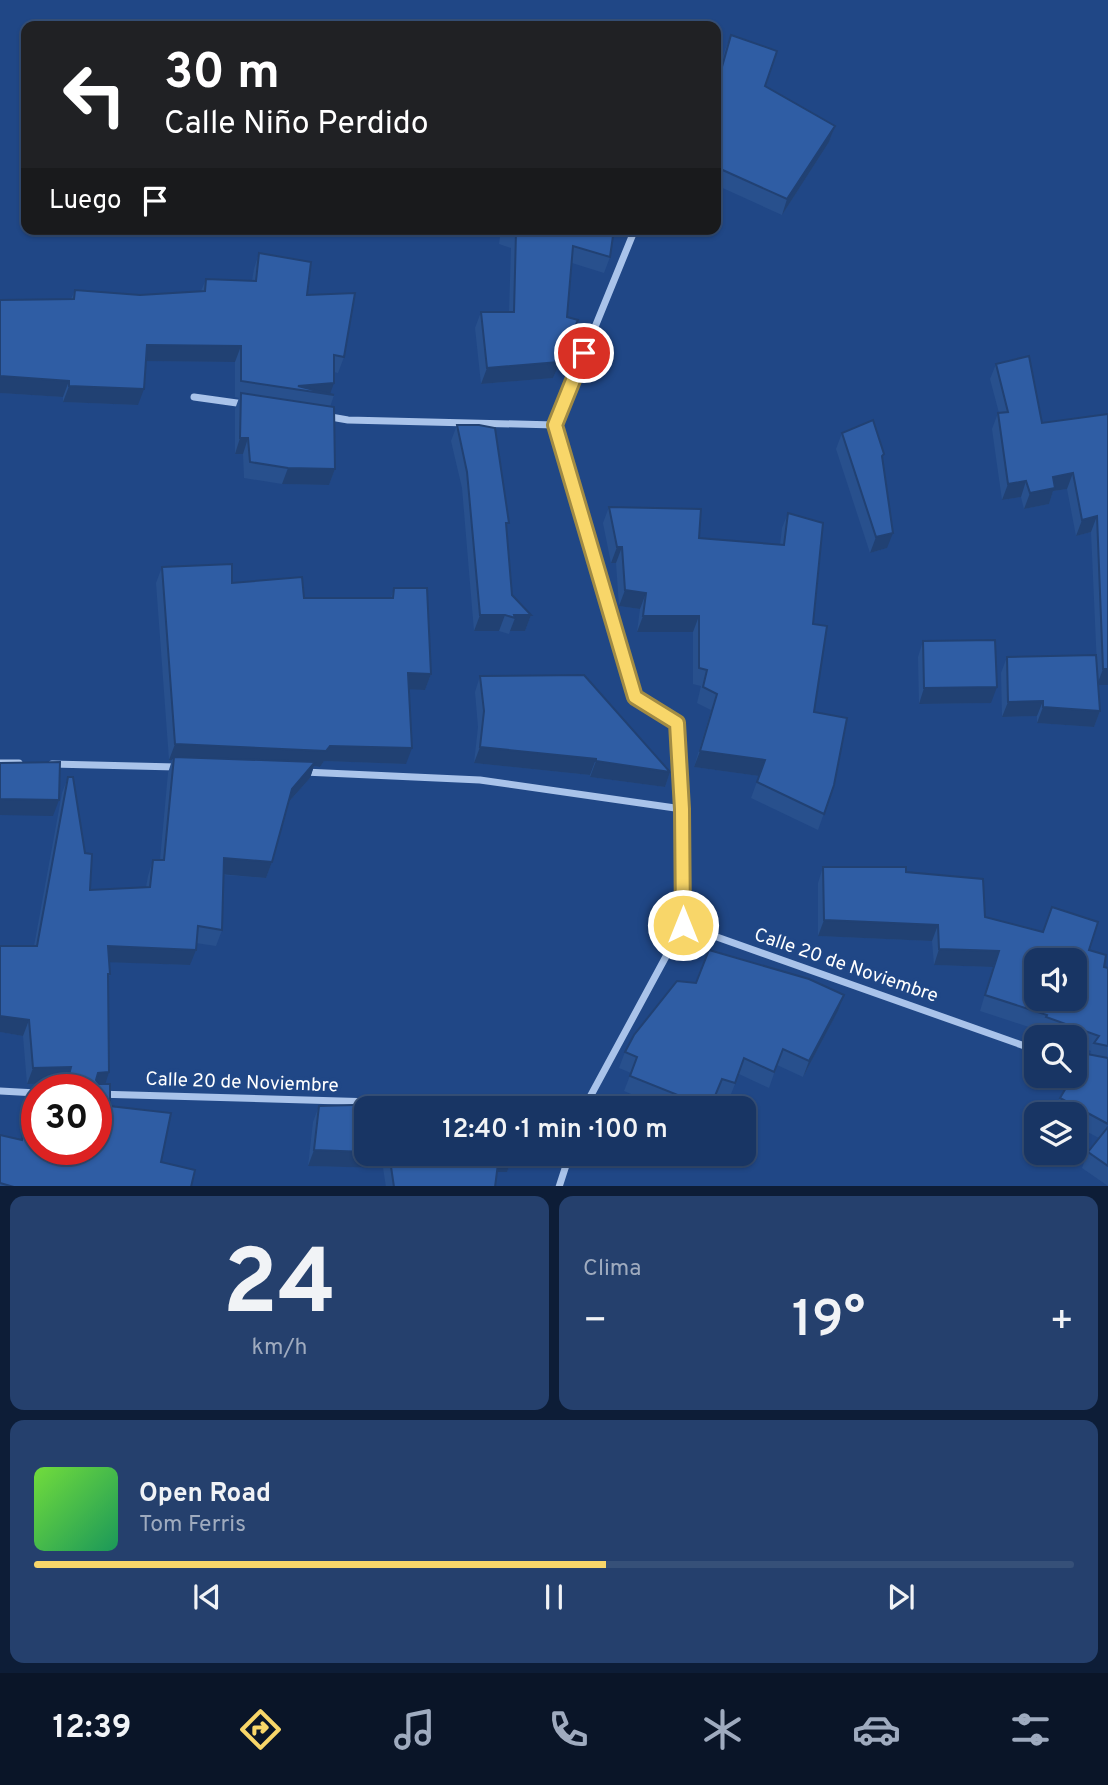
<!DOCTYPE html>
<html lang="es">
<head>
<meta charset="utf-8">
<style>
  :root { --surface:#183564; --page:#25406d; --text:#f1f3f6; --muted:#9fabbf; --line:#365078; --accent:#f8d669 }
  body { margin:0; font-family:Overpass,sans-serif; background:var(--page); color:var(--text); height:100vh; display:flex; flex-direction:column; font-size:26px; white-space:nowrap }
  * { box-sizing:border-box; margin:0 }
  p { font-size:23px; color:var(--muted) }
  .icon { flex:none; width:38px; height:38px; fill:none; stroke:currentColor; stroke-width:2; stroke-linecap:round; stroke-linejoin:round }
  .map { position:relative; height:1186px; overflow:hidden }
  .drawer { display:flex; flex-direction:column; gap:10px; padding:10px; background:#0d1d37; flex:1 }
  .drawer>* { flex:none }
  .top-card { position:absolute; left:21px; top:21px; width:700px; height:214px; border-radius:14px; box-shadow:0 2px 5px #0004,0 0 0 2px var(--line); background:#202124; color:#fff; overflow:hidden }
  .controls { position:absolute; left:1024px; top:948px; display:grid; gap:14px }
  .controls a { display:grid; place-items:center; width:63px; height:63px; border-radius:14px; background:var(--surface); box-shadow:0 2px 5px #0004,0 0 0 2px var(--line); font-size:35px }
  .speed { position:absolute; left:21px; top:1074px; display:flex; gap:14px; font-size:35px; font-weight:700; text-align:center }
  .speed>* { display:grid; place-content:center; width:91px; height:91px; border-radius:50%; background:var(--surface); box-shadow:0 2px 5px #0004,0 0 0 2px var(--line); line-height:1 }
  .speed .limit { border:10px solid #d22; background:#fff; color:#111 }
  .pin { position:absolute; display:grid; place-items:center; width:60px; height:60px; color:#fff; margin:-30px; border:4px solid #fff; border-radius:50%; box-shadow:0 2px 7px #0007 }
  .me { position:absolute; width:77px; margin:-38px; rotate:0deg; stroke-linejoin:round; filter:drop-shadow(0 0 5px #0008) }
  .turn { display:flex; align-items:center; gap:24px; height:147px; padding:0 28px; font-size:32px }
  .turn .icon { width:91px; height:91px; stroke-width:2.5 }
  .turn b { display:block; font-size:49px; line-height:60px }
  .then { display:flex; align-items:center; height:66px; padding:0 28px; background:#0003; gap:14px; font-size:26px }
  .big { font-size:52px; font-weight:600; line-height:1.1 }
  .drawer .card { flex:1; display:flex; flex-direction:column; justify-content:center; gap:10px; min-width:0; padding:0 24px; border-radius:14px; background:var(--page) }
  .drawer .dial { align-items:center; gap:0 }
  .dial b { font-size:91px; line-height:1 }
  .song { display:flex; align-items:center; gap:21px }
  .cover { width:84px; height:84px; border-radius:10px; background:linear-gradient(135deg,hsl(100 70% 55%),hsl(150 70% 35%)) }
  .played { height:7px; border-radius:4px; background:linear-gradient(90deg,var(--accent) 55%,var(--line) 55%) }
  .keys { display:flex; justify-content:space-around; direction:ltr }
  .heat { display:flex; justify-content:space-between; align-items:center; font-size:38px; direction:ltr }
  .drawer .tiles { flex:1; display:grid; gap:10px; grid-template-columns:1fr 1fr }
  .card:last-child { grid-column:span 2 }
  .trip { position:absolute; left:354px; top:1096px; width:402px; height:70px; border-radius:14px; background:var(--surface); box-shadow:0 2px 5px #0004,0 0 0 2px var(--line); font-weight:600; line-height:70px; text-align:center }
  .dock { display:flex; height:112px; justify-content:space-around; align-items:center; background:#0a1528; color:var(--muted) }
  .dock .icon { width:49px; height:49px }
  .dock .on { color:var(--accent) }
  .dock b { font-size:32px; color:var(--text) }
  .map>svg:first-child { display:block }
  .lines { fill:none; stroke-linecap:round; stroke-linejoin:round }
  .minor { stroke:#a9c3ea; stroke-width:7 }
  .wall { fill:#28508d }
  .shaded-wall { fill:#214173 }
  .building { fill:#2f5da4; stroke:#214173; stroke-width:2; fill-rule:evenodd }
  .route-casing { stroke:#a18b44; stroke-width:18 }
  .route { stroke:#f8d669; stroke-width:12 }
  .labels { text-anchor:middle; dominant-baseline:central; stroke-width:7; stroke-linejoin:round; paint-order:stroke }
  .street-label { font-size:19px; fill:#fff; stroke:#204786 }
</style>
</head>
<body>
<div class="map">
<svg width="1108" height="1187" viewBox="0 0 1108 1187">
  <rect width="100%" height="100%" fill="#204786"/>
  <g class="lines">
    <g class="minor">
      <path d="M194,397L244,404"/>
      <path d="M325,416L348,420L555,425"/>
      <path d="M0,763H19"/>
      <path d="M52,764L176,767"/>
      <path d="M304,772L480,780L682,809"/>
      <path d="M683,925L1036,1050"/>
      <path d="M0,1091L37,1093"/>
      <path d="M96,1094L410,1103"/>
      <path d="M513,1107L554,1108"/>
      <path d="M584,1108L683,925L682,809L677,723L635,697L555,425L635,229"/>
      <path d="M559,1187L570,1153"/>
    </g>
  </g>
  <g class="wall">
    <path d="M731,35L765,86L835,126L829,142L782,215L716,185V84L725,50Z"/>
    <path d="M501,229H614L610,257L604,273L572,263L567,317L572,336L553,378L481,384L475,328L481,312H509L511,248L499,244Z"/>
    <path d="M259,253L307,295L344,357L338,373L334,372L330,394L334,395L330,407L335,469L329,485L282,484L244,478L243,454H235V409L239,398L235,397V362L146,361L138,405L63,402V397L0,393V300L71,299L75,290L140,295L201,291L206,279L252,281L254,269Z"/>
    <path d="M996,364L1042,423L1108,414V685H1098L1100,711L1094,727L1037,723V716L1002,717L1001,673L1007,657L1097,667L1091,532L1076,536L1067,489L1053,491L1049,504L1024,509L1021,497L1002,500L992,429L998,413H999L990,379Z"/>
    <path d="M457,425L506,530L512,595L531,615L525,631H510L509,634L499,631H474L462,488L451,441Z"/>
    <path d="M842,433L882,460L887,548L870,553L836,449Z"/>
    <path d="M609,507L699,538L780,545L782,528L788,513L813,624L814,712L834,785L818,830L751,798L759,776L694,767L711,710L697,703L701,686L693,684V632H637L640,609L619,606L616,563H611L603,523Z"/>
    <path d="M162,567L232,583L304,598H391L394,588L431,674L425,690L409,689L406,764L324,761L320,767L314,766L310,778L288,803L272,862L266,878L224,875L222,930L216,946L196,943L190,965L109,962L110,974L108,979L105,1084L110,1106L161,1162L191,1187H0V1135L21,1140L23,1134L96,1150V1090H63L65,1083L27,1084L23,1036L0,1032V946H34L62,793L68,777L90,890L146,887L148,876L153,860H160L168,773L172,760H169L156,583Z"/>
    <path d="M923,641L991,703L919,704L918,657Z"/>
    <path d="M480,676L670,772L665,787L590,777V775L474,763L478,727L475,692Z"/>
    <path d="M823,867L906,872L985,917L1089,950L1104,967L1108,968V1186L1082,1168L1088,1152L1099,1138L1074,1125V1115H1056L1054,1114L1060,1098L1090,1054L1091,1051L1074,1045V1038H1055L1040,1033L1041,1031L980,1011L993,967L934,965L932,941L818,936V883Z"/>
    <path d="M696,983L844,995L838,1011L803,1077L777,1065L769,1088L739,1074L729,1099L717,1095L711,1108H664L624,1091L631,1073L619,1068L625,1052Z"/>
    <path d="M319,1106L514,1153L513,1156L507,1172H497L495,1187H386L383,1168L308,1166L313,1122Z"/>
  </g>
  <g class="shaded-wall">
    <path d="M835,126L829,142L782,215L787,199Z"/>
    <path d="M578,320L572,336L553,378L481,384L487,368Z"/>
    <path d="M147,345L241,346L235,362L141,361Z"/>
    <path d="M0,376L69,381L63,397L0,393Z"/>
    <path d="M334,383L330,394L298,386Z"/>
    <path d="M69,386L144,389L138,405L63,402Z"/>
    <path d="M240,438H248L243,454H235Z"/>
    <path d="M288,468L335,469L329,485L282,484Z"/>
    <path d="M1073,473L1067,489L1053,491L1049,504L1024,509L1030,493L1053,477Z"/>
    <path d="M1026,481L1021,497L1002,500L1008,484Z"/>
    <path d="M1097,516L1091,532L1076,536L1082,520Z"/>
    <path d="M893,533L887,548L870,553L876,537Z"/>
    <path d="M617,547H622L616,563H611Z"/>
    <path d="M625,590L646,593L640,609L619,606Z"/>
    <path d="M480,615H505L499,631H474Z"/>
    <path d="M514,615H531L525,631H510L515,618Z"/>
    <path d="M643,616H699L693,632H637Z"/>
    <path d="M1103,669H1108V685H1097Z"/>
    <path d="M408,673L431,674L425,690L402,689Z"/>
    <path d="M997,687L991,703L919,704L924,688Z"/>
    <path d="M1043,701L1037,716L1002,717L1008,702Z"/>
    <path d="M1043,707L1100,711L1094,727L1037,723Z"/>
    <path d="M175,744L330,746L412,748L406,764L324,761L320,767L314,766L310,778L286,805L174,757L172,760H169Z"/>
    <path d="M480,747L596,759L590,775L474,763Z"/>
    <path d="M700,751L765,760L759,776L694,767Z"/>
    <path d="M596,761L670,772L665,787L590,777Z"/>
    <path d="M0,799L59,800L53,816L0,815Z"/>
    <path d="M224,858L272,862L266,878L219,874Z"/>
    <path d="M824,920L938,925L932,941L818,936Z"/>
    <path d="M108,946L196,950L190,965L102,962Z"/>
    <path d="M939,949L999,951L993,967L934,965Z"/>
    <path d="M844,995L838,1011L803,1077L809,1061Z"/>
    <path d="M0,1016L29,1020L23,1036L0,1032Z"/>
    <path d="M71,1067L65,1083L27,1084L33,1068Z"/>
    <path d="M109,1072L104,1088L93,1089L98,1073Z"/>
    <path d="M314,1150L366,1152V1153H389L383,1168L308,1166Z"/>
    <path d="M499,1156H513L507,1172H493Z"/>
  </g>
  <g class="building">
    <path d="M558,23L580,26H557Z"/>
    <path d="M731,35L777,51L765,86L835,126L787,199L716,167V88Z"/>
    <path d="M507,229H614L610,257L573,246L567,317L578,320L559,362L487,368L481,312H514L516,232Z"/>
    <path d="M259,253L311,262L307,295L355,293L344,357L334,355V383L298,386L334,395L241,381V346L147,345L144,389L69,386V381L0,376V300L74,299L75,290L140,295L205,291L206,279L256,281Z"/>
    <path d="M1029,356L1042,423L1108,414V669H1103L1097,516L1082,520L1073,473L1053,477L1055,488L1030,493L1026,481L1008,484L998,413L1008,412L996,364Z"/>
    <path d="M241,393L334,407L335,469L288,468L250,462L248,438H240Z"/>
    <path d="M873,420L884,454L882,456L893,533L876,537L842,433Z"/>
    <path d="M457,425H479L495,428L509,523H506L512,595L531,615H514L515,618L505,615H480L467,472Z"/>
    <path d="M609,507L701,509L699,538L784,545L788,513L823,523L813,624L827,626L814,712L847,718L834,785L824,814L757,782L765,760L700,751L717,694L703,687L707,670L699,668V616H643L646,593L625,590L622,547H617Z"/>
    <path d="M232,564V583L302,577L304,598H393L394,588H427L431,674L408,673L412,748L330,746L326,751L175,744L162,567Z"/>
    <path d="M995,640L997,687L924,688L923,641Z"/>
    <path d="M1096,655L1100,711L1043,707V701L1008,702L1007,657Z"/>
    <path d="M584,675L670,772L596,761V759L480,747L484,711L480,676Z"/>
    <path d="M174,757L315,762L292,789L272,862L224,858L222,930L198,926L196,950L108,946L110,974H108L109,1072L98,1073L96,1080L99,1084H110V1106L171,1113L161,1162L195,1170L191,1187H14L0,1183V1135L22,1140L23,1134L37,1137V1150H96V1090H65L71,1067L33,1068L29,1020L0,1016V946H37L68,777H73L85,853L92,854L90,890L150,887L153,860H164Z"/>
    <path d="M60,762L59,800L0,799V763Z"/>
    <path d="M823,867H906V872L983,879L985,917L1043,932L1052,907L1098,922L1089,950L1106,955L1104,967L1108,968V1046L1094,1043L1099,1036L1046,1017L1047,1015L985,995L999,951L939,949L938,925L824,920ZM1036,961H1074V999H1036Z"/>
    <path d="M709,950L809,979L844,995L809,1061L783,1049L774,1072L744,1058L735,1083L722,1079L710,1108L630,1076L637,1057L625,1052L634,1035L677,981L696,983Z"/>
    <path d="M1087,1054L1108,1058V1124L1060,1098L1073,1076H1074V1074Z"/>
    <path d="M523,1100L522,1108H366V1152L314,1150L319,1106Z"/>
    <path d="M1108,1127V1166L1088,1152Z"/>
    <path d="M389,1153H514L513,1156H499L495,1187H394Z"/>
  </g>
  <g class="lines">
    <g class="route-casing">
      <path id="route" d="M584,353L555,425L635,697L677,723L682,809L683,925"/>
    </g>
    <use href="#route" class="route"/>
  </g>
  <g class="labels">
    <g class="street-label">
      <text transform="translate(846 966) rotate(19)">Calle 20 de Noviembre</text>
      <text transform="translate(242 1083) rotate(2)">Calle 20 de Noviembre</text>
    </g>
  </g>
</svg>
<div class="controls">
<a><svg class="icon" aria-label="sound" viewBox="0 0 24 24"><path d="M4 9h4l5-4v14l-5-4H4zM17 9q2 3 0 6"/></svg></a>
<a><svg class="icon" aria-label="search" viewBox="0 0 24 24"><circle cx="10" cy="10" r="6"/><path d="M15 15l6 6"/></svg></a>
<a><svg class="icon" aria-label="layers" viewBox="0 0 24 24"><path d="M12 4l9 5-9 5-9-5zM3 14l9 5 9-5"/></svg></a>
</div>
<div class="speed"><div class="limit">30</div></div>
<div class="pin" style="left:584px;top:353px;background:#d93025"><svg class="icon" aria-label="arrive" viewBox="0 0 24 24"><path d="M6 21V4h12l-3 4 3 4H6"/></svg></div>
<svg class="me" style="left:683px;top:925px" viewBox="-20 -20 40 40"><circle r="17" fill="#f8d669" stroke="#fff" stroke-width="3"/><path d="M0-11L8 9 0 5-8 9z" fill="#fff"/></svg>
<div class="trip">12:40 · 1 min · 100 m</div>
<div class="top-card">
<div class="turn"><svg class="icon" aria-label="left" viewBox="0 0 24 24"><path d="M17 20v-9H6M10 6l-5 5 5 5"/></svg><div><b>30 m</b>Calle Niño Perdido</div></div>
<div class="then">Luego<svg class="icon" aria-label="arrive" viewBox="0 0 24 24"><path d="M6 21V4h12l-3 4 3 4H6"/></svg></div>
</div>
</div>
<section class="drawer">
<div class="tiles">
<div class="card dial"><b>24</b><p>km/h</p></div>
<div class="card"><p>Clima</p>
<div class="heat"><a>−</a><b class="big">19°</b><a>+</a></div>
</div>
<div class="card">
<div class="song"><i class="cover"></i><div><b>Open Road</b><p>Tom Ferris</p></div></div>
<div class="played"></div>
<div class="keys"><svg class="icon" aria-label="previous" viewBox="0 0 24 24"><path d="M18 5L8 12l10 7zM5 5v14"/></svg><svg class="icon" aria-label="pause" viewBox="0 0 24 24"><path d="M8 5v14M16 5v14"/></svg><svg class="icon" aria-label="next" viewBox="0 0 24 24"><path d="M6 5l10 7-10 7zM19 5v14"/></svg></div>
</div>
</div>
</section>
<nav class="dock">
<b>12:39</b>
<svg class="icon on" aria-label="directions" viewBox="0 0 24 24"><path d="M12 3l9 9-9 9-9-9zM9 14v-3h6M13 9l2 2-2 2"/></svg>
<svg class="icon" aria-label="music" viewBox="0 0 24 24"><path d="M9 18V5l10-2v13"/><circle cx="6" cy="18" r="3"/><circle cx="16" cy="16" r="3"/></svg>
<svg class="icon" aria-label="phone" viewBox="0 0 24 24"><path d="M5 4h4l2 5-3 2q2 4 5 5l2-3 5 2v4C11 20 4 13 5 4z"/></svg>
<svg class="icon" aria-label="climate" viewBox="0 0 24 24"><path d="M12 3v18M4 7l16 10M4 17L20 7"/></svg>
<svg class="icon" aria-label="car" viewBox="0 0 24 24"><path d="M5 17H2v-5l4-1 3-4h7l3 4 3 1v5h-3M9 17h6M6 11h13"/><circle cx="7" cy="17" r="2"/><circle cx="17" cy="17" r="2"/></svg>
<svg class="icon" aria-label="filters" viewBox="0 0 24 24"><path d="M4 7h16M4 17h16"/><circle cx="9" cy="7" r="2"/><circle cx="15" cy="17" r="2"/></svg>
</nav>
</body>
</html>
